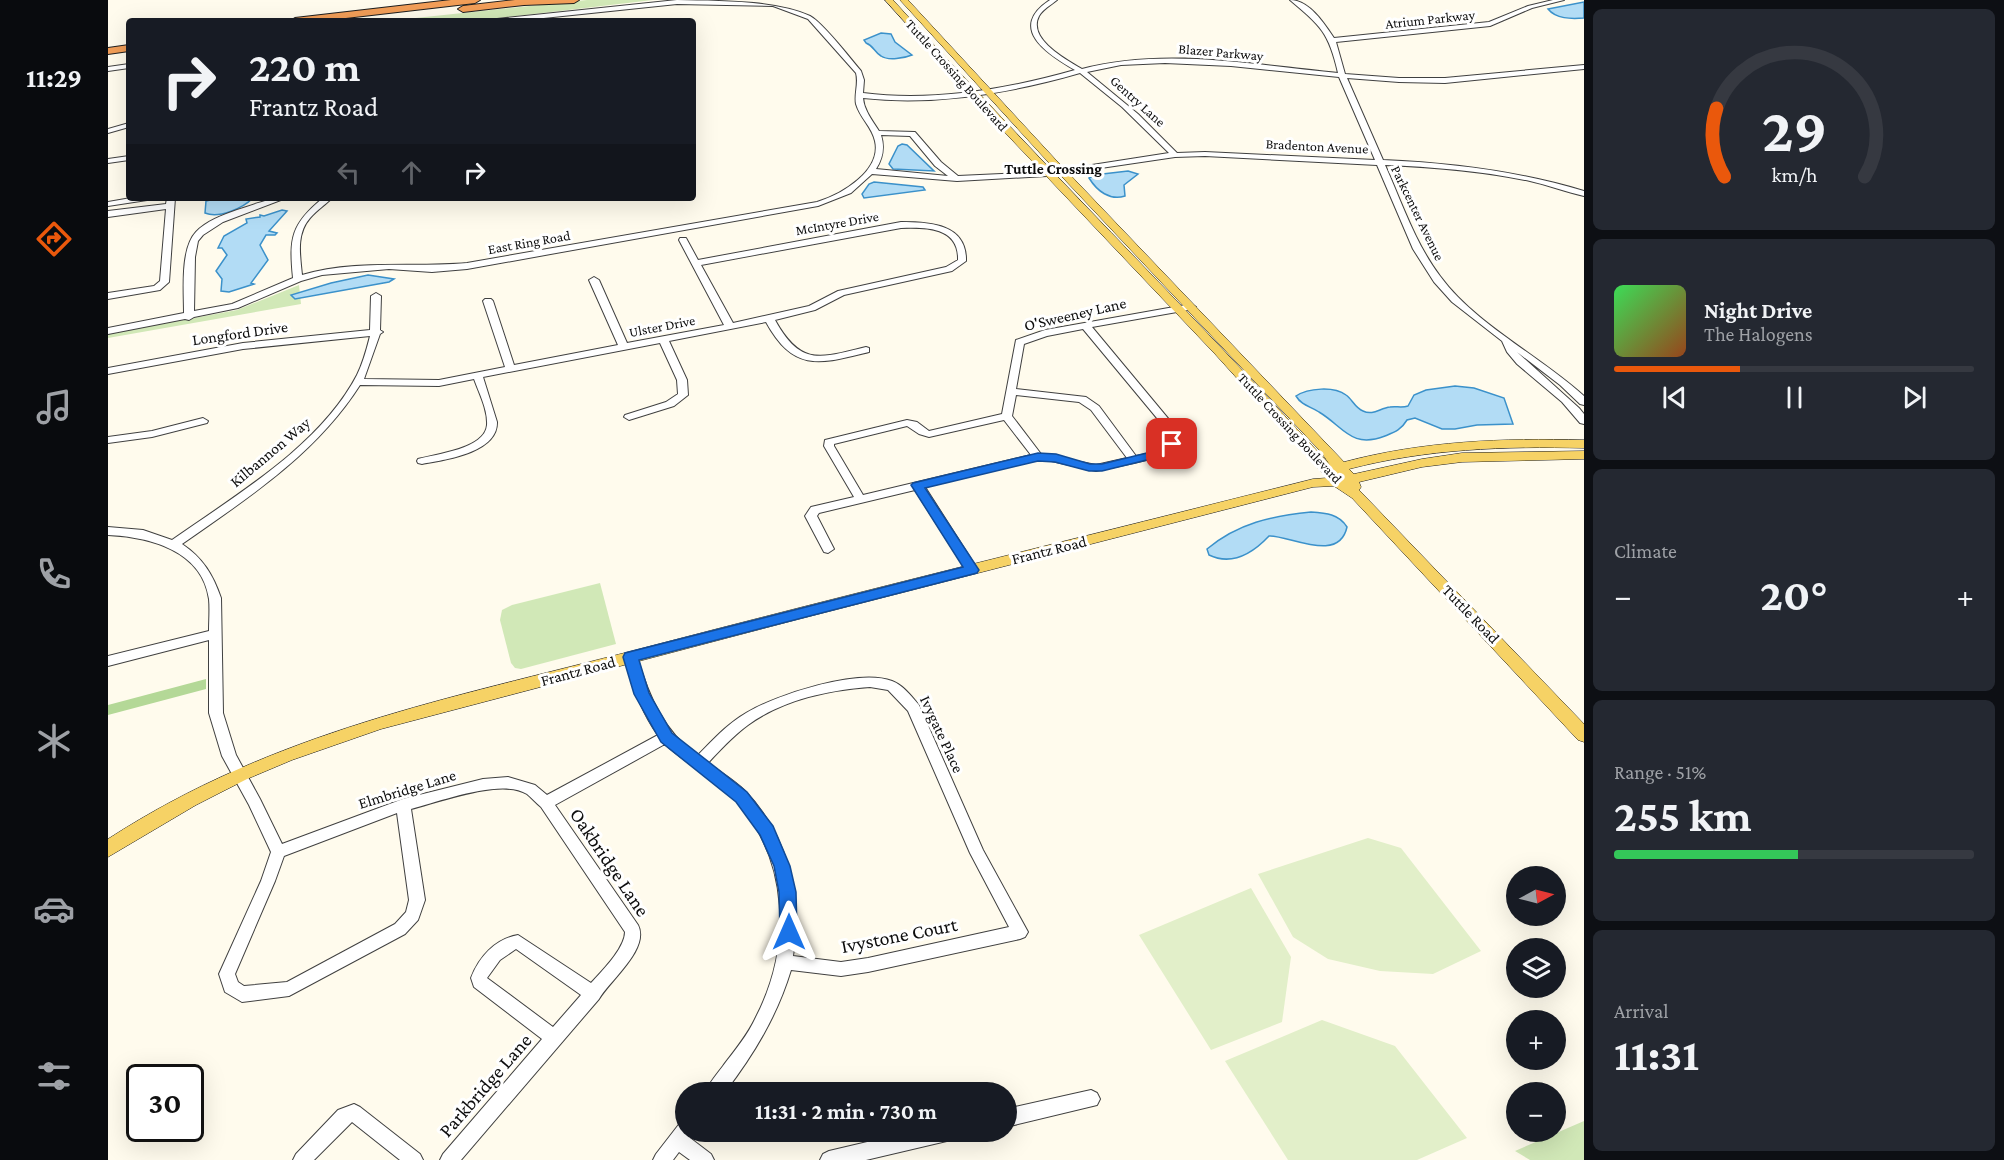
<!DOCTYPE html>
<html lang="en">
<head>
<meta charset="utf-8">
<style>
  :root { --surface:#171b24; --page:#242831; --text:#f1f3f6; --muted:#9ea1a6; --line:#363941; --accent:#ea580c }
  body { margin:0; font-family:"Crimson Pro",serif; background:var(--page); color:var(--text); height:100vh; display:flex; flex-direction:column; font-size:22px; white-space:nowrap }
  * { box-sizing:border-box; margin:0 }
  p { font-size:20px; color:var(--muted) }
  .icon { flex:none; width:33px; height:33px; fill:none; stroke:currentColor; stroke-width:2; stroke-linecap:round; stroke-linejoin:round }
  .map { position:relative; flex:1; overflow:hidden }
  .panel { display:flex; flex-direction:column; gap:9px; padding:9px; background:#0d0f14; width:420px }
  .panel>* { flex:none }
  .guide { position:absolute; left:18px; top:18px; width:570px; height:183px; border-radius:6px; box-shadow:0 6px 24px #0002; background:#171b24; color:var(--text); overflow:hidden }
  .needle { width:39px; rotate:83deg }
  .tools { position:absolute; left:1398px; top:866px; display:grid; gap:12px }
  .tools a { display:grid; place-items:center; width:60px; height:60px; border-radius:50%; background:var(--surface); box-shadow:0 6px 24px #0002; font-size:30px }
  .speed { position:absolute; left:18px; top:1064px; display:flex; gap:12px; font-size:30px; font-weight:700; text-align:center }
  .speed>* { display:grid; place-content:center; width:78px; height:78px; border-radius:50%; background:var(--surface); box-shadow:0 6px 24px #0002; line-height:1 }
  .speed .limit { border:3px solid #111; border-radius:9px; background:#fff; color:#111 }
  .pin { position:absolute; display:grid; place-items:center; width:51px; height:51px; color:#fff; margin:-26px; border-radius:12px; box-shadow:0 3px 9px #0006 }
  .me { position:absolute; width:66px; margin:-33px; rotate:0deg; stroke-linejoin:round; filter:drop-shadow(0 0 4px #0008) }
  .turn { display:flex; align-items:center; gap:21px; height:126px; padding:0 24px; font-size:27px }
  .turn .icon { width:78px; height:78px; stroke-width:2.5 }
  .turn b { display:block; font-size:42px; line-height:51px }
  .lanes { display:flex; align-items:center; height:57px; padding:0 24px; background:#0003; justify-content:center; gap:30px; direction:ltr }
  .lanes .off { opacity:.35 }
  .big { font-size:45px; font-weight:700; line-height:1.1 }
  .panel .tile { flex:1; display:flex; flex-direction:column; justify-content:center; gap:9px; min-width:0; padding:0 21px; border-radius:9px; background:var(--page) }
  .panel .dial { align-items:center; gap:0 }
  .dial svg { height:156px; overflow:visible; fill:none; stroke:var(--line); stroke-width:7; stroke-linecap:round; text-anchor:middle }
  .dial text { fill:var(--text); stroke:none }
  .song { display:flex; align-items:center; gap:18px }
  .cover { width:72px; height:72px; border-radius:9px; background:linear-gradient(135deg,hsl(130 70% 55%),hsl(20 70% 35%)) }
  .played { height:6px; border-radius:3px; background:linear-gradient(90deg,var(--accent) 35%,var(--line) 35%) }
  .keys { display:flex; justify-content:space-around; direction:ltr }
  .heat { display:flex; justify-content:space-between; align-items:center; font-size:33px; direction:ltr }
  .charge { height:9px; border-radius:4px; background:linear-gradient(90deg,#34c759 51%,var(--line) 0) }
  .trip { position:absolute; left:567px; top:1082px; width:342px; height:60px; border-radius:30px; background:var(--surface); box-shadow:0 6px 24px #0002; font-weight:700; line-height:60px; text-align:center }
  main { display:flex; flex:1; min-height:0 }
  .tabs { display:flex; flex-direction:column; width:108px; justify-content:space-around; align-items:center; background:#090b0e; color:var(--muted) }
  .tabs .icon { width:42px; height:42px }
  .tabs .on { color:var(--accent) }
  .tabs b { font-size:27px; color:var(--text) }
  .map>svg:first-child { display:block }
  .green { fill:#d1e8b7 }
  .forest { fill:#b4d897 }
  .pitch { fill:#e2efc9 }
  .water { fill:#b2dcf5; stroke:#3b91ca; stroke-width:1.5 }
  .lines { fill:none; stroke-linecap:round; stroke-linejoin:round }
  .minor-casing { stroke:#404040; stroke-width:2 }
  .major-casing { stroke:#1e1e1e; stroke-width:1 }
  .highway-casing { stroke:#1e1e1e; stroke-width:2 }
  .minor { fill:#fff; fill-rule:evenodd }
  .major { fill:#f6d265; fill-rule:evenodd }
  .highway { fill:#f29e58; fill-rule:evenodd }
  .route { fill:#1a73e8; stroke:#114b97; stroke-width:1.5 }
  .labels { text-anchor:middle; dominant-baseline:central; stroke-width:6; stroke-linejoin:round; paint-order:stroke }
  .far-street-label { font-size:14px; fill:#0d0d0d; stroke:#fff }
  .far-neighbourhood-label { font-size:15px; font-weight:bold; fill:#0d0d0d; stroke:#fff }
  .street-label { font-size:16px; fill:#0d0d0d; stroke:#fff }
  .near-street-label { font-size:20px; fill:#0d0d0d; stroke:#fff }
</style>
</head>
<body>
<main>
<nav class="tabs">
<b>11:29</b>
<svg class="icon on" aria-label="directions" viewBox="0 0 24 24"><path d="M12 3l9 9-9 9-9-9zM9 14v-3h6M13 9l2 2-2 2"/></svg>
<svg class="icon" aria-label="music" viewBox="0 0 24 24"><path d="M9 18V5l10-2v13"/><circle cx="6" cy="18" r="3"/><circle cx="16" cy="16" r="3"/></svg>
<svg class="icon" aria-label="phone" viewBox="0 0 24 24"><path d="M5 4h4l2 5-3 2q2 4 5 5l2-3 5 2v4C11 20 4 13 5 4z"/></svg>
<svg class="icon" aria-label="climate" viewBox="0 0 24 24"><path d="M12 3v18M4 7l16 10M4 17L20 7"/></svg>
<svg class="icon" aria-label="car" viewBox="0 0 24 24"><path d="M5 17H2v-5l4-1 3-4h7l3 4 3 1v5h-3M9 17h6M6 11h13"/><circle cx="7" cy="17" r="2"/><circle cx="17" cy="17" r="2"/></svg>
<svg class="icon" aria-label="filters" viewBox="0 0 24 24"><path d="M4 7h16M4 17h16"/><circle cx="9" cy="7" r="2"/><circle cx="15" cy="17" r="2"/></svg>
</nav>
<div class="map">
<svg width="1476" height="1160" viewBox="0 0 1476 1160">
  <rect width="100%" height="100%" fill="#fffbed"/>
  <g class="green">
    <path d="M479,0H545L366,21H279Z"/>
    <path d="M191,285L193,304L0,338V334L129,310Z"/>
    <path d="M492,583L508,644L413,669L407,668L403,663L392,620L394,610L404,605Z"/>
    <path d="M1476,1121V1160H1422L1407,1151Z"/>
  </g>
  <path class="forest" d="M98,679V689L0,715V705Z"/>
  <g class="pitch">
    <path d="M1260,838L1293,848L1373,951L1325,974L1272,971L1220,959L1185,937L1150,874Z"/>
    <path d="M1143,888L1183,957L1174,1022L1103,1050L1031,935Z"/>
    <path d="M1214,1020L1287,1046L1359,1138L1309,1160H1180L1117,1061Z"/>
  </g>
  <g class="water">
    <path d="M1476,2V18C1463,19 1448,19 1440,9Z"/>
    <path d="M773,33L783,34L787,42L804,55C797,58 780,61 773,56C766,52 766,46 758,43L756,40Z"/>
    <path d="M794,144L799,145L826,171L785,169L781,164L790,146Z"/>
    <path d="M1020,171L1030,174L1016,185L1017,196C1002,201 989,191 981,178L986,175Z"/>
    <path d="M766,182L815,187L817,190L756,198L754,194L761,184Z"/>
    <path d="M110,198H145C135,208 111,219 97,213L98,201Z"/>
    <path d="M174,210L179,211L161,231L169,233L167,235H158L152,245L160,260L143,283L146,284L121,292L113,291L114,279L108,271L119,255L114,248H110L116,236L139,223L138,219L152,217V215L156,216Z"/>
    <path d="M260,275L286,279L281,282L187,299L183,295L223,283Z"/>
    <path d="M1347,386L1366,388L1396,398L1405,424L1369,425L1347,429H1334L1307,418L1299,420C1293,430 1287,432 1277,436C1243,449 1236,427 1211,412C1202,406 1194,406 1188,396C1200,388 1226,386 1238,395C1244,399 1247,408 1255,411C1265,416 1272,408 1282,407C1288,406 1294,408 1300,406L1306,395L1318,390Z"/>
    <path d="M1203,512C1218,513 1231,514 1239,527C1231,564 1181,535 1161,536C1145,553 1124,566 1101,555L1099,549C1130,523 1164,516 1203,512Z"/>
  </g>
  <g class="lines">
    <g class="minor-casing">
      <g id="minor">
        <path d="M569,0C609,1 667,0 702,16C715,23 742,58 753,71L756,80L755,93C825,102 900,89 967,70C939,54 899,28 942,0H949C943,5 935,9 931,16C919,39 959,60 974,69C1057,47 1146,65 1230,73C1221,33 1213,26 1182,0C1201,0 1216,23 1226,38L1381,22L1420,6L1445,0H1456L1424,8L1382,26L1228,42L1237,74L1291,78H1337L1476,65V69L1337,83L1291,82L1239,78L1275,160C1343,163 1410,171 1476,191V196C1458,192 1440,185 1422,181C1374,171 1325,167 1277,165C1294,203 1307,243 1332,276C1368,325 1431,355 1476,396V405L1472,404L1452,385L1409,352L1471,408L1476,414V424L1472,423L1454,402L1409,364L1399,352L1394,341L1344,302L1326,282L1305,249L1269,165L1097,156L1067,157L939,176L849,181L764,174L743,193L710,206L359,269L324,272L281,269L214,275L193,281L130,308L86,317L81,320L77,319L0,334V328L76,313C76,291 72,249 88,232C98,221 115,215 129,210C145,205 161,198 178,198L115,222L95,235L90,241L87,257L86,311L124,304L185,278C181,238 183,224 215,198H224C217,205 209,210 202,218C188,234 192,255 194,275C248,259 304,268 359,263L709,202C733,195 774,171 767,141C764,127 752,118 748,104C746,94 751,83 748,73L700,19L665,6L569,4L407,21H386L389,19ZM1057,63L1123,66L1231,77L1267,160L1097,152L1069,153L1030,114L979,72L1013,65ZM972,73L1014,107L1061,153L939,172L850,176L833,162L807,132L771,131C764,120 756,110 755,98C827,106 903,93 972,73ZM773,135L802,136L827,166L840,176L768,169C775,158 777,148 773,135Z"/>
        <path d="M21,64V68L0,71V67Z"/>
        <path d="M21,123V127L0,133V129Z"/>
        <path d="M21,156V160L0,163V159Z"/>
        <path d="M23,198H43L39,200L0,206V202Z"/>
        <path d="M59,198H67L61,282L52,290L0,299V293L46,286L52,281L58,209L0,217V211L58,204Z"/>
        <path d="M793,222C822,222 859,224 858,261L844,271L736,295L707,310L667,320C693,367 712,358 758,347L761,348V352C712,364 686,373 658,322L561,341L579,380L580,395L566,406L521,420L516,417L517,415L558,402L570,394L569,380L552,343L375,377L389,422C390,453 336,460 314,464L310,463L309,461L310,459C328,454 377,449 379,425C380,410 371,393 366,379L331,386L252,385C208,454 140,498 74,544C95,558 105,575 113,598L115,713L128,755L152,799L174,844L295,799L375,779L400,777L427,785L439,795L550,735C533,712 524,685 517,657L518,654H528L529,657C541,697 555,730 589,756C604,741 619,724 638,713C668,695 750,668 784,681C795,685 803,696 811,705L875,850L920,932L917,937L912,939L760,972L733,976L683,970C669,1016 646,1054 617,1092H597C602,1082 609,1074 615,1066C627,1050 640,1035 648,1017C684,947 682,861 628,800C608,778 579,765 557,744L447,805L530,925C542,949 502,980 491,999L353,1160H332L335,1154L434,1039L366,987L363,978C371,957 387,939 410,935L483,983C494,971 517,948 517,932L433,807C428,803 424,798 419,794C393,778 331,802 303,809L317,900L310,920L297,934L181,996L134,1002L117,992L111,974L153,881L163,852L141,805L114,756L101,713V640L0,666V656L101,631C101,621 102,609 101,599C94,550 41,537 0,535V527L35,530L64,540C128,495 212,446 249,375C255,363 259,348 262,336L135,349L0,374V368L135,343L262,330L263,296L268,293L273,296L272,330L275,332L272,334L256,379L331,380L397,367L375,301L377,299H383L385,301L406,365L510,345L481,280L486,277L491,280L519,343L616,325L571,240L572,238H578L590,260ZM793,228C818,227 851,227 850,260L838,267L730,291L701,306L625,323L593,265ZM762,687L780,690L800,711L862,853L901,927L760,958L733,962L685,956C695,897 679,834 636,790C626,780 612,772 600,763C612,750 625,736 640,725C674,700 721,690 762,687ZM289,813L301,900L298,912L287,924L179,982L136,986L130,982L127,974L167,881L176,856ZM408,949L473,995L445,1027L379,978L392,960Z"/>
        <path d="M1083,304L1088,307L1086,309L984,327L1068,428L1071,435L1068,446L1055,456L1026,463L988,471L939,460L924,461L817,487L870,570L864,574L860,573L807,490L711,513L709,516L726,549L720,553L716,552L697,516L703,507L746,497L716,446L717,440L799,420L809,422L821,431L894,414L908,340L937,330ZM975,329L1058,429C1066,448 1043,453 1028,456L991,406L978,397L908,389L916,344L939,336ZM908,395L971,402L983,410L1019,458L988,465L933,454L904,416ZM896,420L923,455L755,495L726,446V444L799,426L811,434L821,437Z"/>
        <path d="M95,418L100,421L99,423L44,437L0,443V437L44,431Z"/>
        <path d="M983,1090L989,1093L992,1099L989,1105L898,1127V1109Z"/>
        <path d="M246,1104L252,1107L312,1154L315,1160H292L244,1122L206,1160H185L188,1154L230,1110Z"/>
        <path d="M578,1120V1131H586L582,1138L603,1154L606,1160H582L571,1152L565,1160H545L548,1154L572,1123Z"/>
        <path d="M806,1131H852L849,1137L843,1140L758,1160H712L715,1154L721,1151Z"/>
      </g>
    </g>
    <g class="major-casing">
      <path id="major" d="M777,0H785C927,158 1079,307 1222,465L1213,452L941,163L792,0H800L947,159L1236,462C1315,441 1395,438 1476,440V448C1397,446 1318,449 1241,469L1246,474L1314,459L1354,453L1476,451V459L1354,462L1314,467L1251,482L1253,487L1251,490L1476,724V742L1470,740L1244,498L1226,486L1205,487L687,620L273,729L184,760L139,779L88,805L0,857V839C167,731 340,699 528,650C753,591 979,536 1205,479L1219,478L1107,354L886,121Z"/>
    </g>
    <g class="highway-casing">
      <g id="highway">
        <path d="M343,0H372L367,3L212,21H182L187,18Z"/>
        <path d="M407,0H471L466,3L416,5L355,12L350,9L355,6Z"/>
        <path d="M21,45V51L0,54V48Z"/>
      </g>
    </g>
    <use href="#minor" class="minor"/>
    <use href="#major" class="major"/>
    <use href="#highway" class="highway"/>
  </g>
  <path class="route" d="M1064,440L1070,444L1055,456L994,471H981L947,462L930,461L817,488L871,570L869,573L531,660L541,693L564,733L639,792L665,826L682,866L688,892L689,932L687,938L681,940L674,938L672,932L671,892L666,866L652,835L628,802L553,742L526,694L515,657L517,653L855,567L803,485L805,483L930,453L948,454L982,464H994L1047,451Z"/>
  <g class="labels">
    <g class="far-street-label">
      <text transform="translate(1322 19) rotate(-6)">Atrium Parkway</text>
      <text transform="translate(1113 52) rotate(5)">Blazer Parkway</text>
      <text transform="translate(849 75) rotate(48)">Tuttle Crossing Boulevard</text>
      <text transform="translate(1030 101) rotate(42)">Gentry Lane</text>
      <text transform="translate(1209 146) rotate(3)">Bradenton Avenue</text>
      <text transform="translate(1310 213) rotate(64)">Parkcenter Avenue</text>
      <text transform="translate(729 223) rotate(-10)">McIntyre Drive</text>
      <text transform="translate(421 242) rotate(-10)">East Ring Road</text>
      <text transform="translate(554 326) rotate(-11)">Ulster Drive</text>
      <text transform="translate(1182 428) rotate(47)">Tuttle Crossing Boulevard</text>
    </g>
    <g class="far-neighbourhood-label">
      <text x="945" y="169">Tuttle Crossing</text>
    </g>
    <g class="street-label">
      <text transform="translate(967 314) rotate(-13)">O'Sweeney Lane</text>
      <text transform="translate(132 333) rotate(-8)">Longford Drive</text>
      <text transform="translate(162 452) rotate(-40)">Kilbannon Way</text>
      <text transform="translate(941 550) rotate(-14)">Frantz Road</text>
      <text transform="translate(1363 614) rotate(46)">Tuttle Road</text>
      <text transform="translate(470 671) rotate(-15)">Frantz Road</text>
      <text transform="translate(834 734) rotate(65)">Ivygate Place</text>
      <text transform="translate(299 789) rotate(-17)">Elmbridge Lane</text>
    </g>
    <g class="near-street-label">
      <text transform="translate(502 862) rotate(56)">Oakbridge Lane</text>
      <text transform="translate(791 935) rotate(-11)">Ivystone Court</text>
      <text transform="translate(377 1085) rotate(-49)">Parkbridge Lane</text>
    </g>
  </g>
</svg>
<div class="tools">
<a><svg class="needle" viewBox="-14 -14 28 28"><path d="M0-13l5 13h-10z" fill="#e53935"/><path d="M0 13l5-13h-10z" fill="#9ea1a6"/></svg></a>
<a><svg class="icon" aria-label="layers" viewBox="0 0 24 24"><path d="M12 4l9 5-9 5-9-5zM3 14l9 5 9-5"/></svg></a>
<a>+</a>
<a>−</a>
</div>
<div class="speed"><div class="limit">30</div></div>
<div class="pin" style="left:1064px;top:444px;background:#d93025"><svg class="icon" aria-label="arrive" viewBox="0 0 24 24"><path d="M6 21V4h12l-3 4 3 4H6"/></svg></div>
<svg class="me" style="left:681px;top:932px" viewBox="-20 -20 40 40"><path d="M0-17L14 15 0 8-14 15z" fill="#1a73e8" stroke="#fff" stroke-width="4"/></svg>
<div class="trip">11:31 · 2 min · 730 m</div>
<div class="guide">
<div class="turn"><svg class="icon" aria-label="right" viewBox="0 0 24 24"><path d="M7 20v-9h11M14 6l5 5-5 5"/></svg><div><b>220 m</b>Frantz Road</div></div>
<div class="lanes"><svg class="icon off" aria-label="left" viewBox="0 0 24 24"><path d="M17 20v-9H6M10 6l-5 5 5 5"/></svg><svg class="icon off" aria-label="ahead" viewBox="0 0 24 24"><path d="M12 20V5M6 11l6-6 6 6"/></svg><svg class="icon" aria-label="right" viewBox="0 0 24 24"><path d="M7 20v-9h11M14 6l5 5-5 5"/></svg></div>
</div>
</div>
<section class="panel">
<div class="tile dial"><svg viewBox="0 0 100 80">
<path d="M14 69A42 42 0 1 1 86 69"/>
<path d="M14 69A42 42 0 0 1 10 34" stroke="#ea580c"/>
<text x="50" y="56" font-size="32" font-weight="700">29</text>
<text x="50" y="72" font-size="11">km/h</text>
</svg></div>
<div class="tile">
<div class="song"><i class="cover"></i><div><b>Night Drive</b><p>The Halogens</p></div></div>
<div class="played"></div>
<div class="keys"><svg class="icon" aria-label="previous" viewBox="0 0 24 24"><path d="M18 5L8 12l10 7zM5 5v14"/></svg><svg class="icon" aria-label="pause" viewBox="0 0 24 24"><path d="M8 5v14M16 5v14"/></svg><svg class="icon" aria-label="next" viewBox="0 0 24 24"><path d="M6 5l10 7-10 7zM19 5v14"/></svg></div>
</div>
<div class="tile"><p>Climate</p>
<div class="heat"><a>−</a><b class="big">20°</b><a>+</a></div>
</div>
<div class="tile"><p>Range · 51%</p><b class="big">255 km</b><div class="charge"></div></div>
<div class="tile"><p>Arrival</p><b class="big">11:31</b></div>
</section>
</main>
</body>
</html>
